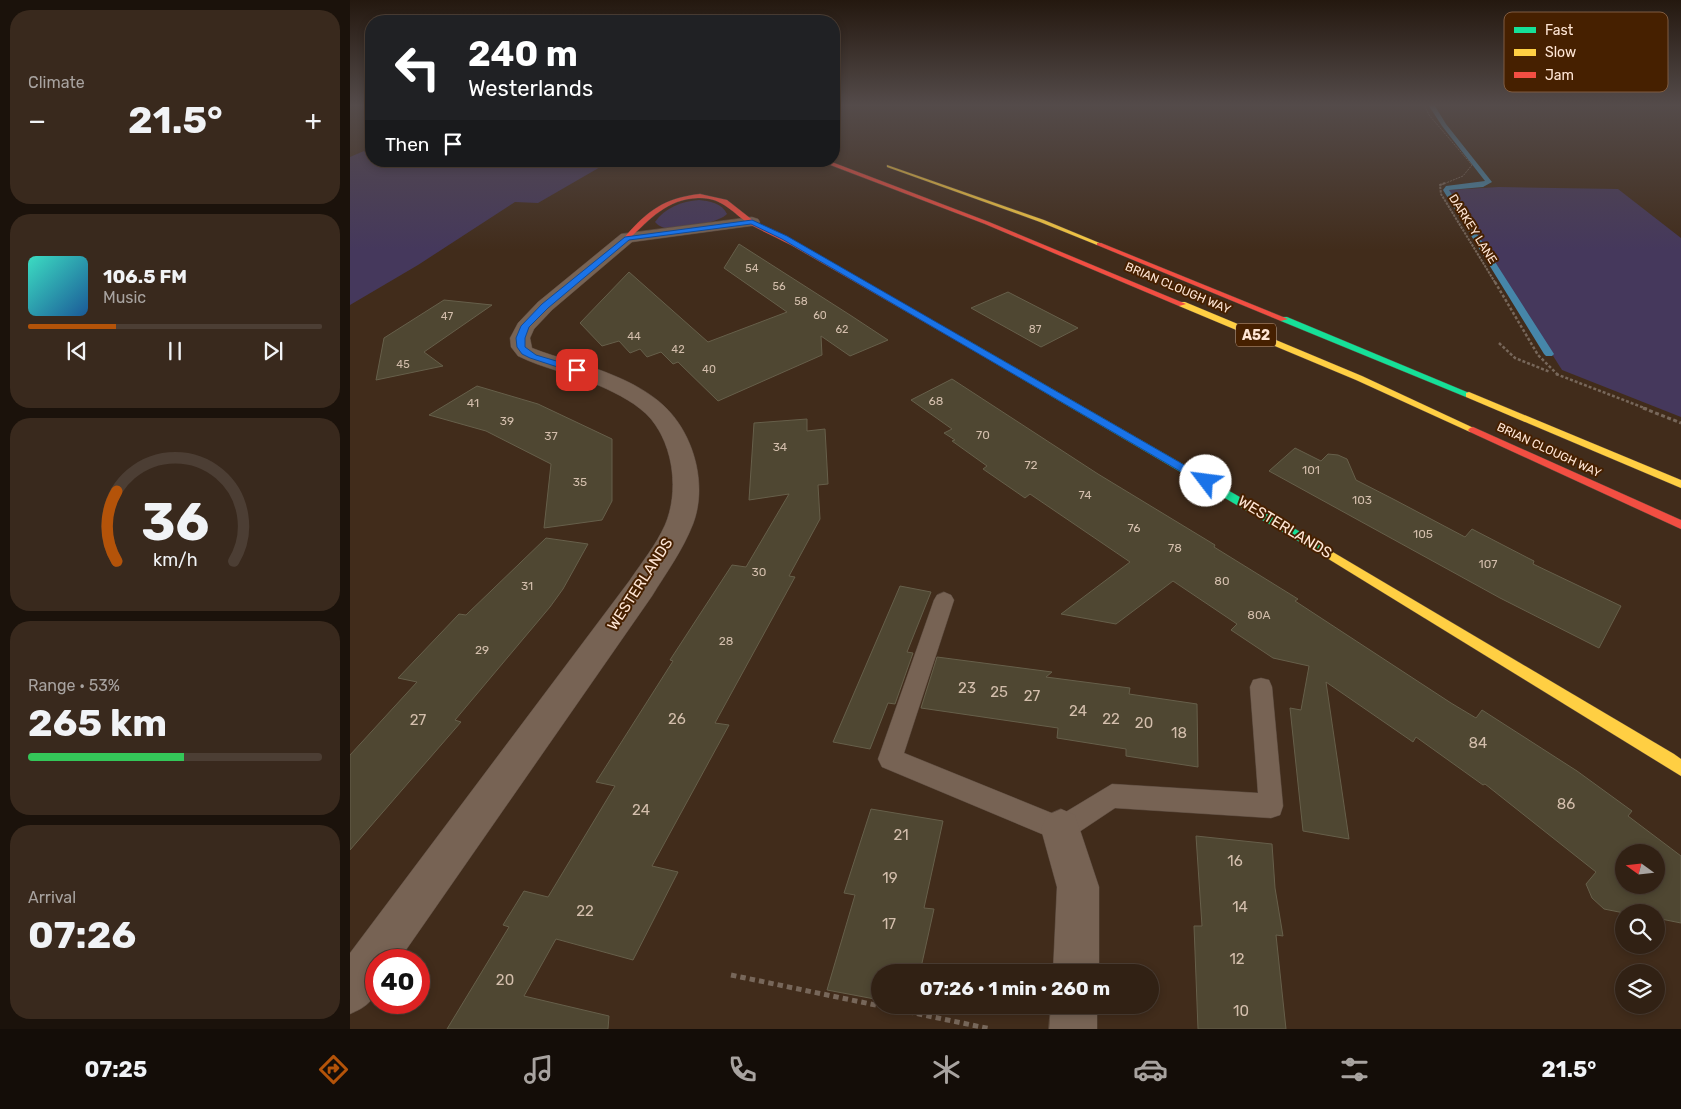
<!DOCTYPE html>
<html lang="en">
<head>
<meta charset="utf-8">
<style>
  :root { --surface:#312114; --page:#39291d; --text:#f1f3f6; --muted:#a8a3a0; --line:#4c3e34; --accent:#b45309 }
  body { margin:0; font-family:Rubik,sans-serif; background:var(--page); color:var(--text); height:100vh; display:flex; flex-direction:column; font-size:19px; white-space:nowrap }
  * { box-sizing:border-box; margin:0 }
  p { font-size:16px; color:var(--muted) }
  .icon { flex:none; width:28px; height:28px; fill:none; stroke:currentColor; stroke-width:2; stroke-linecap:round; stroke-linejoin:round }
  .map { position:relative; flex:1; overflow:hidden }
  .details { display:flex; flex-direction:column; gap:10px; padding:10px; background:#1b120b; width:350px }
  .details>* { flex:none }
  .top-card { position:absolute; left:15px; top:15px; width:475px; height:152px; border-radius:20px; box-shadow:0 2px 8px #0003,0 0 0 1px var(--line); background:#202124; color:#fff; overflow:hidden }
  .needle { width:32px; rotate:285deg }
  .fabs { position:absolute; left:1265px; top:844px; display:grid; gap:10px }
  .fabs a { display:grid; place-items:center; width:50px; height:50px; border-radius:50%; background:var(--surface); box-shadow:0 2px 8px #0003,0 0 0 1px var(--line); font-size:25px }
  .speed { position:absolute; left:15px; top:949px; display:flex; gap:10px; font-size:25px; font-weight:700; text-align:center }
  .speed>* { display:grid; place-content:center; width:65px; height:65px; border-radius:50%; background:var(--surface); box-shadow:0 2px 8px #0003,0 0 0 1px var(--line); line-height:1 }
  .speed .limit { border:8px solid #d22; background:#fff; color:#111 }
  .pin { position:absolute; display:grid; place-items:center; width:42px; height:42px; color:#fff; margin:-21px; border-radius:10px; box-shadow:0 2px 8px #0006 }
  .me { position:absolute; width:55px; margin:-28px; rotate:300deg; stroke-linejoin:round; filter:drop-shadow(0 0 4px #0008) }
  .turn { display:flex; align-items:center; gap:18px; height:105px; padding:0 20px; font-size:22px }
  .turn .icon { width:65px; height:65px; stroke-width:2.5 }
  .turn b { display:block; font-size:35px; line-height:42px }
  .then { display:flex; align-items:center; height:48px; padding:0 20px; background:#0003; gap:10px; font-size:19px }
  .big { font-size:38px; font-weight:700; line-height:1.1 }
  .details .widget { flex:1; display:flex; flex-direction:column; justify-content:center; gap:8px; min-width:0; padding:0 18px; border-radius:20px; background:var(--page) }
  .details .dial { align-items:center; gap:0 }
  .dial svg { height:130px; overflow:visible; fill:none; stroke:var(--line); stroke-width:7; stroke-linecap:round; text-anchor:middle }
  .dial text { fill:var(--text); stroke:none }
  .song { display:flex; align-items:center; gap:15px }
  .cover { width:60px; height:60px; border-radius:8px; background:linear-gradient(135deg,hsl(170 70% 55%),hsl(210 70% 35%)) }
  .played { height:5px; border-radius:2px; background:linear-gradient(90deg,var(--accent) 30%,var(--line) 30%) }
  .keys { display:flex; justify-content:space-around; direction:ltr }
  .heat { display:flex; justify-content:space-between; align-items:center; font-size:28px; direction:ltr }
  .charge { height:8px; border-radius:4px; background:linear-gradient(90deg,#34c759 53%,var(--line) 0) }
  .trip { position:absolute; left:521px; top:964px; width:288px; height:50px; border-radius:25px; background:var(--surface); box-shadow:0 2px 8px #0003,0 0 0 1px var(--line); font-weight:700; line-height:50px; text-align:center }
  .tabs { display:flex; height:80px; justify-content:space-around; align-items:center; background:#140d08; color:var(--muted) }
  .tabs .icon { width:35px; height:35px }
  .tabs .selected { color:var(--accent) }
  .tabs b { font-size:22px; color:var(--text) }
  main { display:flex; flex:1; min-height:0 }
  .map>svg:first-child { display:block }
  .green { fill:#45385c }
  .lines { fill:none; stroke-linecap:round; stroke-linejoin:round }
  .stream { fill:#4686a9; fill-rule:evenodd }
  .building { fill:#4f4732; stroke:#665f4a; fill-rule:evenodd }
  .lane-casing { stroke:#59483c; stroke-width:1 }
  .street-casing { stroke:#59483c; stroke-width:1 }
  .fast-casing { stroke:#59483c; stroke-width:1 }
  .slow-casing { stroke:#59483c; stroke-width:1 }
  .jam-casing { stroke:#59483c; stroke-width:1 }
  .path-far4 { stroke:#77675a; stroke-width:1; stroke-dasharray:2 1; stroke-linecap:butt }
  .path-far3 { stroke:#77675a; stroke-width:2; stroke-dasharray:2.5 1; stroke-linecap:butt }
  .path-far2 { stroke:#77675a; stroke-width:2.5; stroke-dasharray:3 2; stroke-linecap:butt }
  .path-far1 { stroke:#77675a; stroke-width:3; stroke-dasharray:4 2.5; stroke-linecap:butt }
  .path { stroke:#77675a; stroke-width:5; stroke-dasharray:5.5 4; stroke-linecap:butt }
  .lane { fill:#776354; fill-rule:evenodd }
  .street { fill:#776354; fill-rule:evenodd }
  .fast { fill:#16e098; fill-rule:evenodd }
  .slow { fill:#ffcf43; fill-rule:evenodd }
  .jam { fill:#f24e42; fill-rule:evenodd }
  .route { fill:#1a73e8; stroke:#114b97 }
  .labels { text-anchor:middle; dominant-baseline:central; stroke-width:4; stroke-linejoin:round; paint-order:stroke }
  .far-number-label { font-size:11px; fill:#d3beac }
  .far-street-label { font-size:12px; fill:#ffe6d5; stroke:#462000 }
  .number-label { font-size:12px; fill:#d3beac }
  .shield { fill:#462000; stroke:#c8ab95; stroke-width:1 }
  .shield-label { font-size:14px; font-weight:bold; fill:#ffe6d5 }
  .street-label { font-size:15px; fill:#ffe6d5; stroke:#462000 }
  .near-number-label { font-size:15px; fill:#d3beac }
  .key { fill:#462000; stroke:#7e5b40; stroke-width:1 }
  .key-label { font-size:14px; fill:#ffe6d5 }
</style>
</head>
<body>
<main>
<section class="details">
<div class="widget"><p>Climate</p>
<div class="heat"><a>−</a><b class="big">21.5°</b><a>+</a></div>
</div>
<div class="widget">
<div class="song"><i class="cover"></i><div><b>106.5 FM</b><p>Music</p></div></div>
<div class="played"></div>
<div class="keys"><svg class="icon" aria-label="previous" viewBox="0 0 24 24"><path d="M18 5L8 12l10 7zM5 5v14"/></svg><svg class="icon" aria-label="pause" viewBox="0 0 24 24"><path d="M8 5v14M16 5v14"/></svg><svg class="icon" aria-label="next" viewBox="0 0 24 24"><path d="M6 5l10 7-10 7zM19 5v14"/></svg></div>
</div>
<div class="widget dial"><svg viewBox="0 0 100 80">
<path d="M14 69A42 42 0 1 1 86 69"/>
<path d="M14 69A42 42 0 0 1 14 26" stroke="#b45309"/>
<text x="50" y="56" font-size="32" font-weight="700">36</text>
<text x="50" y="72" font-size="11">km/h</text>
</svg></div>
<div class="widget"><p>Range · 53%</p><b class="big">265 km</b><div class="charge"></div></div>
<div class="widget"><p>Arrival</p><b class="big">07:26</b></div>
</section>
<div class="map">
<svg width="1331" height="1029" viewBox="0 0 1331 1029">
  <rect width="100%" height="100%" fill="#412c1b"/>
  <g class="green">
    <path d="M21,148V161H207L252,166L188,203L165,202L68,265L0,305V157Z"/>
    <path d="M1149,187L1268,189L1331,238V417L1212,370L1098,190Z"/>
    <path d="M349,200C359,201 372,203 377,214C369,223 324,232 312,227C309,226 307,224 305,222C315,208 331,201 349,200Z"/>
  </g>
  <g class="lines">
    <path class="stream" d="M1079,106H1085L1096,124L1142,182L1133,187L1099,190L1204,354L1202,356H1196L1194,354L1093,190L1096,186L1135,181L1092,126Z"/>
  </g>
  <g class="building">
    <path d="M389,244L500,315L538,340L500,356L471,336L472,355L368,401L328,362L323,364L311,352L297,357L290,349L280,353L269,341L252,346L230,323L279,272L358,342L437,312L374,268Z"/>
    <path d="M658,292L728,328L691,347L621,308Z"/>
    <path d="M94,300L142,305L74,352L93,366L26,380L34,338Z"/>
    <path d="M602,379L748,474L865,545L864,547L948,599L945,601L1101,703L1126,718L1132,710L1227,771L1282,811L1278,816L1331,856V923L1306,918V912L1274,913L1254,909L1242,898L1236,884L1246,872L1135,784L1133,785L1066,737L1063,742L976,682L999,839L953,831L940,708L951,710L959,666L923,658L881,630L887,624L823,581L766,624L711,614L780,562L680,494L675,498L633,469L637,466L602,441L605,440L594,433L602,429L561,400ZM1274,852H1306V885H1274Z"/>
    <path d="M127,386L188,404L262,439V501L252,520L194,528L201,464L136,431L79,415Z"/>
    <path d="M457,419V431L475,429L478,484L468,485L470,519L439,576L445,577L365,723L379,725L302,866L328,872L283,960L206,939L174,996L259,1016L258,1029H97L159,927L153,925L174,891L198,897L265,786L246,782L323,661L320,660L382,565L396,567L439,494L399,500L404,423Z"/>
    <path d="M945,448L971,461L978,454L988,455L997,459L1006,480L1045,500L1115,537L1122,529L1178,558L1184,561L1183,564L1271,606L1249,648L1150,598L919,471Z"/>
    <path d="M196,538L238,544L213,589L200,607L105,720L111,722L0,850V755L67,682L48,678L109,614L116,615Z"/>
    <path d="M550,586L581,592L557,652L563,653L545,704L538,703L520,749L483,742Z"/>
    <path d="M587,657L702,672L696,677L780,688L779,694L847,704L848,767L776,756V749L707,738L708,728L571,708Z"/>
    <path d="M521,809L593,821L574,908L584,909L570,972H530V1000L477,990L505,895L494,893Z"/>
    <path d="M846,836L922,844L925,888L933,936L926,935L936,1029H848L844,926H852Z"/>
  </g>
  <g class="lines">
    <g class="lane-casing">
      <path id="lane" d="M594,592L601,595L604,600L554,753L709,816L762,784L908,793L900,687L903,680L911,678L919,680L922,687L933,806L930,815L921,818L765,808L720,838L711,842L532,767L528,759L584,600L587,595Z"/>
    </g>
    <g class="street-casing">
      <g id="street">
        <path d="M402,217L408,219L410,222L408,225L282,242L202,310L184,329L180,338L182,348C209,359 238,364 265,376C282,383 300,393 313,405C344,433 358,485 343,524C333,550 316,573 302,596L49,960H26C26,990 31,1001 0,1014V953L280,580C292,562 306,545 315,525C329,492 324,447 301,419C288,404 268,394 250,386C224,374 194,369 168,356L161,347L160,338L168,323L188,302L271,234Z"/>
        <path d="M711,809L725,815L749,887V972H703L707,887L691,829L697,815Z"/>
        <path d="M701,1005H747V1029H699Z"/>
      </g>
    </g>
    <g class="fast-casing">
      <g id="fast">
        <path d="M931,317H937L1124,395L1122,397H1116L931,321Z"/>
        <path d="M612,337L980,549L982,552L980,555H972L609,342V338Z"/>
      </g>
    </g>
    <g class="slow-casing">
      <g id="slow">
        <path d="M537,165L694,220L752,244L747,245L690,222L537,167Z"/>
        <path d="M829,302H835L1012,376L1128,430L1126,432H1120L1006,380L829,306Z"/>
        <path d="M1119,392L1331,480V488L1116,397V393Z"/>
        <path d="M976,548L1324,754L1331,759V776L972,555L970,552L972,549Z"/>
      </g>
    </g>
    <g class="jam-casing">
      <g id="jam">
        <path d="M470,161H479L639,222L836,304L829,306L635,224Z"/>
        <path d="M350,194L377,200L405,222L436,237L616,340L615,342H609C553,310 497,277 441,245C428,238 414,232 401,225C382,213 373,197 348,198C317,199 300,219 279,239L274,238C297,211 314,198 350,194Z"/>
        <path d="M747,243H751L938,319L931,321L747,245Z"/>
        <path d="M1123,427L1331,520V529L1120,432L1118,430L1120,428Z"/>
      </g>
    </g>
    <path class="path-far4" d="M1075,106L1079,115L1122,165L1113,176L1091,185"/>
    <path class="path-far3" d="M1095,183L1090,185L1091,194L1146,284"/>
    <g class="path-far2">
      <path d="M1145,282L1188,355L1208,375"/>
      <path d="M1149,343L1165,358L1200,372"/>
      <path d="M1206,374L1297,409"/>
    </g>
    <path class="path-far1" d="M1293,408L1331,423"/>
    <path class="path" d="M381,975L641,1029"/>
    <use href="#lane" class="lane"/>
    <use href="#street" class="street"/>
    <use href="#fast" class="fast"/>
    <use href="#slow" class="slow"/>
    <use href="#jam" class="jam"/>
  </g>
  <linearGradient id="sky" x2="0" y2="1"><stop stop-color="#24180f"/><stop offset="0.42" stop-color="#544b4a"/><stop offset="1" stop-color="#544b4a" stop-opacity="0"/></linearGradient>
  <rect width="1331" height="250" fill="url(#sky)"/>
  <path class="route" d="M402,220L437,236L862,481L856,485L852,484L432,239L401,224L279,240L198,308L179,327L175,338V347L186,355L230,368V372H223L180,358L172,354L167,347L166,338L171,326L192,304L275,237Z"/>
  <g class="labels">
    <g class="far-number-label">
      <text x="402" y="268">54</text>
      <text x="429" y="286">56</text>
      <text x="451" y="301">58</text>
      <text x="470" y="315">60</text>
      <text x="97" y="316">47</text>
      <text x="492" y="329">62</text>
      <text x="685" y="329">87</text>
      <text x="284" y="336">44</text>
      <text x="328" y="349">42</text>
      <text x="53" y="364">45</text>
      <text x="359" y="369">40</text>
    </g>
    <g class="far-street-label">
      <text transform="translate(1123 229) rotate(58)">DARKEY LANE</text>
      <text transform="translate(828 288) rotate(23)">BRIAN CLOUGH WAY</text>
      <text transform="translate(1199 450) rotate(25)">BRIAN CLOUGH WAY</text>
    </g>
    <g class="number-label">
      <text x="586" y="401">68</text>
      <text x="123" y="403">41</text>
      <text x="157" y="421">39</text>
      <text x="633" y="435">70</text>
      <text x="201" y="436">37</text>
      <text x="430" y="447">34</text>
      <text x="681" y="465">72</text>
      <text x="961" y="470">101</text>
      <text x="230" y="482">35</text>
      <text x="735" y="495">74</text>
      <text x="1012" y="500">103</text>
      <text x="784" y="528">76</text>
      <text x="1073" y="534">105</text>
      <text x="825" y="548">78</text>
      <text x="1138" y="564">107</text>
      <text x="409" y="572">30</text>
      <text x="872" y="581">80</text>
      <text x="177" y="586">31</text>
      <text x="909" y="615">80A</text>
      <text x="376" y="641">28</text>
      <text x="132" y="650">29</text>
    </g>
    <rect class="shield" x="886" y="323.5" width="40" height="23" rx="4"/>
    <g class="shield-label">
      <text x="906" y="335">A52</text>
    </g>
    <g class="street-label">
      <text transform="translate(935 527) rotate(31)">WESTERLANDS</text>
      <text transform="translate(290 584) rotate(-57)">WESTERLANDS</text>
    </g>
    <g class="near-number-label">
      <text x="617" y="688">23</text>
      <text x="649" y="692">25</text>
      <text x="682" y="696">27</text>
      <text x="728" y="711">24</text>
      <text x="327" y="719">26</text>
      <text x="761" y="719">22</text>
      <text x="68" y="720">27</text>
      <text x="794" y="723">20</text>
      <text x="829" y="733">18</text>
      <text x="1128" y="743">84</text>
      <text x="1216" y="804">86</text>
      <text x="291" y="810">24</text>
      <text x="551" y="835">21</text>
      <text x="885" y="861">16</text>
      <text x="540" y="878">19</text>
      <text x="890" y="907">14</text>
      <text x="235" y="911">22</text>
      <text x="539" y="924">17</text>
      <text x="887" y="959">12</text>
      <text x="155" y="980">20</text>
      <text x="891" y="1011">10</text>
    </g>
  </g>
  <rect x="1154" y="12" width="164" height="80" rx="8" class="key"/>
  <rect x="1164" y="27" width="22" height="6" fill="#16e098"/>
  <rect x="1164" y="49" width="22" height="7" fill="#ffcf43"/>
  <rect x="1164" y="72" width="22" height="6" fill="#f24e42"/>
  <g class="key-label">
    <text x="1195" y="35">Fast</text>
    <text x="1195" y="57">Slow</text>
    <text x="1195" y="80">Jam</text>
  </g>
</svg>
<div class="fabs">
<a><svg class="needle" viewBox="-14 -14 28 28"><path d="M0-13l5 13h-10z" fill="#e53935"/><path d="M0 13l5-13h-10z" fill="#a8a3a0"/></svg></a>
<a><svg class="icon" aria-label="search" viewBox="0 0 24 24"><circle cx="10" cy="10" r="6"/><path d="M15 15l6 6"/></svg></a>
<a><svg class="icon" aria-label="layers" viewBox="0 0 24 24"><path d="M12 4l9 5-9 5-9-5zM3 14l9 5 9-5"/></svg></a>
</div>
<div class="speed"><div class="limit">40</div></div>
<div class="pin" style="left:227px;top:370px;background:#d93025"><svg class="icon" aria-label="arrive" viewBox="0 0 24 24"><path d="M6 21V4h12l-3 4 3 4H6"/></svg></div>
<svg class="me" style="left:856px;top:481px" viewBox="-20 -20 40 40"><circle r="19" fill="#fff"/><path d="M0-13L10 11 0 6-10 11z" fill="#1a73e8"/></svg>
<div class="trip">07:26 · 1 min · 260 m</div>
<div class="top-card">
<div class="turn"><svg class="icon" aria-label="left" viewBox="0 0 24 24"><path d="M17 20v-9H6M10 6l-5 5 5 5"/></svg><div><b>240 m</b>Westerlands</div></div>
<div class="then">Then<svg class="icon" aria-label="arrive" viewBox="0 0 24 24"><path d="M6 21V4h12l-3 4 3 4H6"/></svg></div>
</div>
</div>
</main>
<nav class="tabs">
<b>07:25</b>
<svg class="icon selected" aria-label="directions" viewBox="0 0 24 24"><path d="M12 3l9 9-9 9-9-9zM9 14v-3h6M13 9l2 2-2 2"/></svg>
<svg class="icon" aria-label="music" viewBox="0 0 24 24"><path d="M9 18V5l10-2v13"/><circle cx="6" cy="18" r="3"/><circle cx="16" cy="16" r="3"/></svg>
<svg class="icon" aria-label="phone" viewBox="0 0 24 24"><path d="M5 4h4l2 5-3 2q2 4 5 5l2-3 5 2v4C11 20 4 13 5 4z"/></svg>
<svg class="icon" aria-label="climate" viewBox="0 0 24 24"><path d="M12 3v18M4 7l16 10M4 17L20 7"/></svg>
<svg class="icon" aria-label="car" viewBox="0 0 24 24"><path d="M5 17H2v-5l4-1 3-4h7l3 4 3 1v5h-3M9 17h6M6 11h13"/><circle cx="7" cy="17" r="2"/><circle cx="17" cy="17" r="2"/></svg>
<svg class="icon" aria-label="filters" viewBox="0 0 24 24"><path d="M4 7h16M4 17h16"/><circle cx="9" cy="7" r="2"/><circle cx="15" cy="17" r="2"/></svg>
<b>21.5°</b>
</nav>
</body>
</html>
